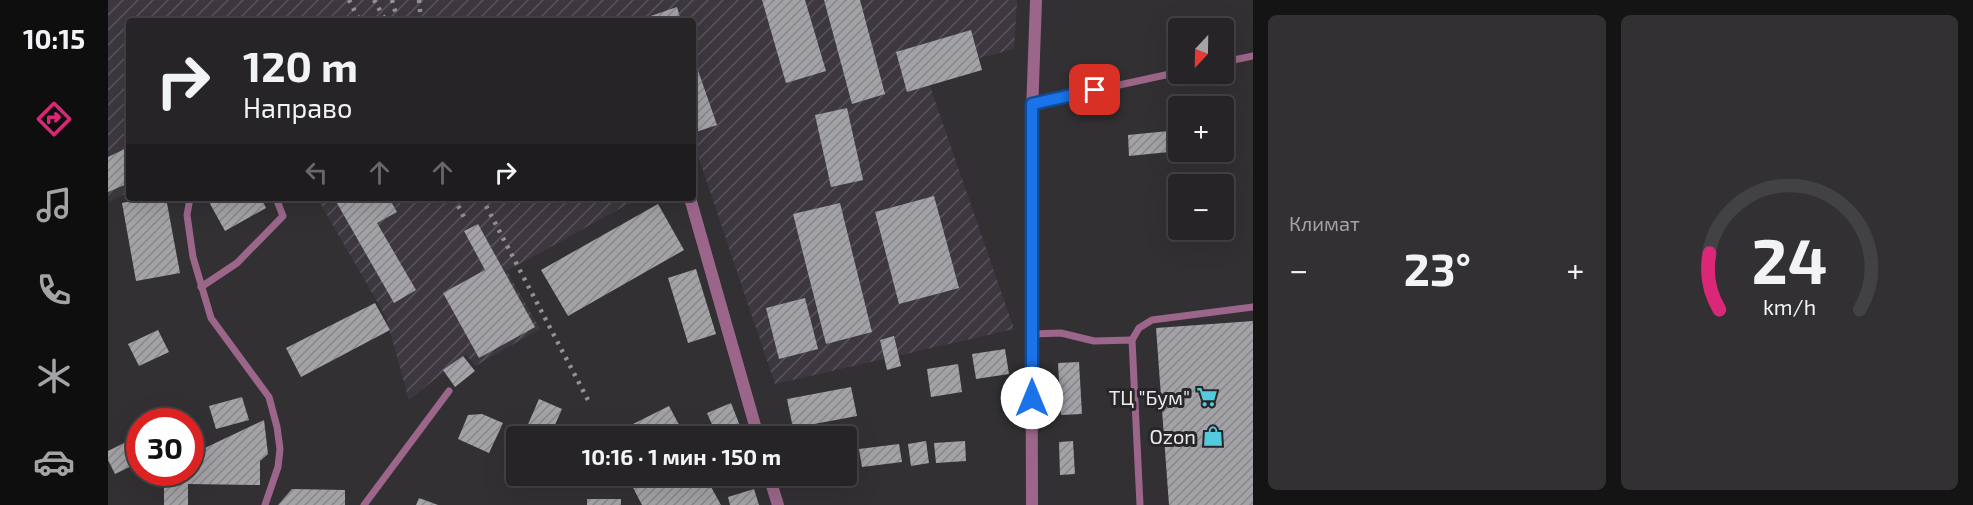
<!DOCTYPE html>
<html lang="ru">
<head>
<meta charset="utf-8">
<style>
  :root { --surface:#262426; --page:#323032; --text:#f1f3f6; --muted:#a4a4a7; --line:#424143; --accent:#db2777 }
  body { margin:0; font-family:"Exo 2",sans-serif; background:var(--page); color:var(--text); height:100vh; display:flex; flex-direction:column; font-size:22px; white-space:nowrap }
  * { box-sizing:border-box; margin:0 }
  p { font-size:20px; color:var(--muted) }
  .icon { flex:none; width:33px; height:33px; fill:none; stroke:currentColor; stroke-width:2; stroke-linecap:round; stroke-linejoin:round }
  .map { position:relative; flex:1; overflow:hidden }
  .drawer { display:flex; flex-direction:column; gap:15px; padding:15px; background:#151415; width:720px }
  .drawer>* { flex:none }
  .top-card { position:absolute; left:18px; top:18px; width:570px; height:183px; border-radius:6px; box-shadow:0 6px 24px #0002,0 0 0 2px var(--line); background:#262426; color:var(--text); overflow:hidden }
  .needle { width:39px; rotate:202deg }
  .fabs { position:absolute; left:1060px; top:18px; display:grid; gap:12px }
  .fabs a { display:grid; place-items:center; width:66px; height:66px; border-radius:6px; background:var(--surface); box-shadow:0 6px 24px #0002,0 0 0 2px var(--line); font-size:30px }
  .speed { position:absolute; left:18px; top:408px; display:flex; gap:12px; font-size:30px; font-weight:700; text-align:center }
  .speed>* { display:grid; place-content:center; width:78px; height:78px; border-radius:50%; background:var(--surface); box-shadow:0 6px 24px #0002,0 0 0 2px var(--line); line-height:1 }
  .speed .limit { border:9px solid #d22; background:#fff; color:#111 }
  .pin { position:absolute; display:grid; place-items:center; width:51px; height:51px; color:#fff; margin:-26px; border-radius:12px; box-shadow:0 3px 9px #0006 }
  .me { position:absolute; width:66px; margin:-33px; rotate:0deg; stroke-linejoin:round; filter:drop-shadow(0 0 4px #0008) }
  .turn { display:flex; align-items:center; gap:21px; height:126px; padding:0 18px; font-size:27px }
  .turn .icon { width:78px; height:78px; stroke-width:2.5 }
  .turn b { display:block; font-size:42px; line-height:51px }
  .lanes { display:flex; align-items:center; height:57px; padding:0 18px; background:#0003; justify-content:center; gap:30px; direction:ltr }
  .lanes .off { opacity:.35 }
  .big { font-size:45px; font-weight:700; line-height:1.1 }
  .drawer .card { flex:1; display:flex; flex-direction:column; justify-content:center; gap:9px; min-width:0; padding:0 21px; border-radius:9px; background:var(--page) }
  .drawer .dial { align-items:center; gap:0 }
  .dial svg { height:156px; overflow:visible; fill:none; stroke:var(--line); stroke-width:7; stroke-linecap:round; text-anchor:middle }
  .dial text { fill:var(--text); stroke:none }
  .heat { display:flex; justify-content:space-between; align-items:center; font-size:33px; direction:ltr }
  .drawer .tiles { flex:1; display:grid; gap:15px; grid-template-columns:repeat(2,1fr) }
  .trip { position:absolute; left:398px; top:426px; width:351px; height:60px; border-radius:6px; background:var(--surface); box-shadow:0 6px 24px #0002,0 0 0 2px var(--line); font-weight:700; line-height:60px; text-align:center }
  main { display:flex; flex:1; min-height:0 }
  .menu { display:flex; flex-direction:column; width:108px; justify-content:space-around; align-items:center; background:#0f0e0f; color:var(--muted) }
  .menu .icon { width:42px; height:42px }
  .menu .active { color:var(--accent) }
  .menu b { font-size:27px; color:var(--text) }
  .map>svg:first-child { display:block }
  .industrial { fill:url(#industrial-furrows) }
  .building { fill:url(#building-hatch) }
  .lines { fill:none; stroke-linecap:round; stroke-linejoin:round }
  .lane { stroke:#9c668a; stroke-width:7 }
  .street { stroke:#9c668a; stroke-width:12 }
  .rail { stroke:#949294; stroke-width:4.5; stroke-dasharray:3 6; stroke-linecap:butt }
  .route-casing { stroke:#114b97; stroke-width:15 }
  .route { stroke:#1a73e8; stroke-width:10 }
  .labels { text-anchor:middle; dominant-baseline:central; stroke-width:6; stroke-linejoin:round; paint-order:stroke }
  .poi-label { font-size:20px; fill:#edeced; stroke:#282629; text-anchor:end }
</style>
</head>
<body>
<main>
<nav class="menu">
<b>10:15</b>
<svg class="icon active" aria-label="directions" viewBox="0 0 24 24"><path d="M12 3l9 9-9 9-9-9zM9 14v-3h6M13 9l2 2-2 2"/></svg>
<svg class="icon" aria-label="music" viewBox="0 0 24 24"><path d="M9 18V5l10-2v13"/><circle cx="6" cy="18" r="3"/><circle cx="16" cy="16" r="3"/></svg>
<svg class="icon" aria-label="phone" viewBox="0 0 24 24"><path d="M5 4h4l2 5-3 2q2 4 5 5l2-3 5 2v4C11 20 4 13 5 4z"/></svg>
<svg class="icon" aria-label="climate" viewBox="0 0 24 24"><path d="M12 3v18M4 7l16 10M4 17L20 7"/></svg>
<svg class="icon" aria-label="car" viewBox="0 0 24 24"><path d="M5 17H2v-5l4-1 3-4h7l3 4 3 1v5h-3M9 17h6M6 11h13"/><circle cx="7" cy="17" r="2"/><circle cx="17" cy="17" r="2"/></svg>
</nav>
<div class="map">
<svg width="1145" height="505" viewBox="0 0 1145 505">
  <defs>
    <pattern id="industrial-furrows" width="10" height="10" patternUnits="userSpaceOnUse" patternTransform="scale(1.5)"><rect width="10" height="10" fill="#3d383f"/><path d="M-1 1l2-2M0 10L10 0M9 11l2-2" fill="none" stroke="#59555b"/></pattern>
    <pattern id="building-hatch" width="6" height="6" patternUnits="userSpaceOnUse" patternTransform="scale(1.5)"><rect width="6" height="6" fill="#a3a2a6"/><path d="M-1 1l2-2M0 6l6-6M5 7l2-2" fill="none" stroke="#87878a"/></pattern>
  </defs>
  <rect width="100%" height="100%" fill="#323033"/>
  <g class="industrial">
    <path d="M0,0H909L906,49L817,72L906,329L667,384L585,141V21H21V192L0,202Z"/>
    <path d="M209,198H531L399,271L432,329L367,366L358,354L301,400L278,317Z"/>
  </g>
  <g class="building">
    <path d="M654,0H697L718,71L678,83Z"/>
    <path d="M716,0H752L777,94L744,104Z"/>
    <path d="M569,7L573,21H535L534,19Z"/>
    <path d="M863,30L874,70L799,92L788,52Z"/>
    <path d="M585,56L609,125L585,133Z"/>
    <path d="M984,66L987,81L973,84L970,69Z"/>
    <path d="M739,108L755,180L723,187L707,115Z"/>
    <path d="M1116,126H1120L1122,147H1116Z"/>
    <path d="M1071,130V151L1021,156L1020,135Z"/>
    <path d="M21,147V183L0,192V157Z"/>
    <path d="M826,196L851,288L791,304L767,212Z"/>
    <path d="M39,198H58L72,273L28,281L14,203Z"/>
    <path d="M109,198H153L158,208L117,231L101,202Z"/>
    <path d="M226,198H281L289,212L269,223L308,290L286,303Z"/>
    <path d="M732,203L764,332L718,344L685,214Z"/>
    <path d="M550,204L576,250L460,316L433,270Z"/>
    <path d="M370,224L427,327L371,358L335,293L377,270L356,231Z"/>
    <path d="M588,269L608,334L580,343L560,278Z"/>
    <path d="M697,298L710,349L671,359L658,308Z"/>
    <path d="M267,303L282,330L193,377L178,348Z"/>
    <path d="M1145,321V505H1061L1048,328Z"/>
    <path d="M50,330L61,352L31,366L20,344Z"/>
    <path d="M786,336L793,366L779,370L772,340Z"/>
    <path d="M897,349L901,374L868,379L864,354Z"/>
    <path d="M355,356L367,371L347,387L335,370Z"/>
    <path d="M971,362L974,414L953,415L950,363Z"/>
    <path d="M850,364L854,392L823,397L819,369Z"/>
    <path d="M743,387L749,416L685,428L679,399Z"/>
    <path d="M134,397L141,420L108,429L101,406Z"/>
    <path d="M431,399L454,409L442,436H415Z"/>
    <path d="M623,403L636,436H609L599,413Z"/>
    <path d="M561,406L577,436H501Z"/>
    <path d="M374,414L395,423L381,453L350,439L360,415Z"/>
    <path d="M156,420L160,454L152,461V485L80,484V505H56V472H82V455Z"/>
    <path d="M28,437L32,444V462L7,474L0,460V451Z"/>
    <path d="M818,441L821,463L803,466L800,444Z"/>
    <path d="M857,441L858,461L828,463L826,443Z"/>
    <path d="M965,441L967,474L952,475L951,442Z"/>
    <path d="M791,444L794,462L754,467L751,449Z"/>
    <path d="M519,476H597L613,505H534Z"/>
    <path d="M184,489L237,490V505H170Z"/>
    <path d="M646,489L651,505H622L620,497Z"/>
    <path d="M311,498L330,505H308Z"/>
    <rect x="479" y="499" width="34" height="6"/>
  </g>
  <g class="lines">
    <g class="lane">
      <path d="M1116,62L1145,56"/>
      <path d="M924,104L1071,72"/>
      <path d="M82,198L79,215L85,257L103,318L161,397L169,427L172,449L170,467L157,505"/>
      <path d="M93,287L129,263L175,216L168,198"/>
      <path d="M924,334L953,333L986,341L1024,340L1032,505"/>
      <path d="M1024,340L1031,328L1044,320L1145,307"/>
      <path d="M256,505L341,391"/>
    </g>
    <g class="street">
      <path d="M582,198L650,436"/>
      <path d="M661,476L670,505"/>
      <path d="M924,505L923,140L928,0"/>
    </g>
    <g class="rail">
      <path d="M241,0L252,21"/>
      <path d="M266,0L278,21"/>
      <path d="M284,0L290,21"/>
      <path d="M311,0L313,21"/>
      <path d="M346,198L357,219"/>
      <path d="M374,198L481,402"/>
    </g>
  </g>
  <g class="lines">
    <g class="route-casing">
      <path id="route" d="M924,398V104L987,90"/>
    </g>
    <use href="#route" class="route"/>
  </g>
  <defs>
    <g id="supermarket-bare" transform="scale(1.62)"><path d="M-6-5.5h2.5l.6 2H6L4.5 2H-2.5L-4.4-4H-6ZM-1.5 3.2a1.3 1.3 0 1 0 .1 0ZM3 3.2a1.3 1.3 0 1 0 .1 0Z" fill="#54cade" stroke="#282629" stroke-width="2.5" paint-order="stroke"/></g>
    <g id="shop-bare" transform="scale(1.62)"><path d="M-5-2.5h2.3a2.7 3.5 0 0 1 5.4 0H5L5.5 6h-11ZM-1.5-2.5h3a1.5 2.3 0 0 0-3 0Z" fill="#54cade" stroke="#282629" stroke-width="2.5" paint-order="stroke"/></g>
  </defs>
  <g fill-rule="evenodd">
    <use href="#supermarket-bare" x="1099" y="397"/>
    <use href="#shop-bare" x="1105" y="436"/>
  </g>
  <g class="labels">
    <g class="poi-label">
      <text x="1082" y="397">ТЦ "Бум"</text>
      <text x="1088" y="436">Ozon</text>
    </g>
  </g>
</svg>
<div class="fabs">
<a><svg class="needle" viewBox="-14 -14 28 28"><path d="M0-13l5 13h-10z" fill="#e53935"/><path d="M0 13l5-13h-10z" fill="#a4a4a7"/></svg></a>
<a>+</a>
<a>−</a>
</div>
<div class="speed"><div class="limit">30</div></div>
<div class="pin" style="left:987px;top:90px;background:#d93025"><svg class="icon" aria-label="arrive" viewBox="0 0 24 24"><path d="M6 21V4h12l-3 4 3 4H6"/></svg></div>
<svg class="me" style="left:924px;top:398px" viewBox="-20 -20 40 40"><circle r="19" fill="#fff"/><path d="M0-13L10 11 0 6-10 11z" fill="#1a73e8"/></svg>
<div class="trip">10:16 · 1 мин · 150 m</div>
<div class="top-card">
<div class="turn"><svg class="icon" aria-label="right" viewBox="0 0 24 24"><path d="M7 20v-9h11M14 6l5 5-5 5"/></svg><div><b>120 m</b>Направо</div></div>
<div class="lanes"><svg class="icon off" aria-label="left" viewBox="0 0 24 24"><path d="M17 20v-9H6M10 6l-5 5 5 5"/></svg><svg class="icon off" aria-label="ahead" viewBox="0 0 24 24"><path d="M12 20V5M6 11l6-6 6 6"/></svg><svg class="icon off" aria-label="ahead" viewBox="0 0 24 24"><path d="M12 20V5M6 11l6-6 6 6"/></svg><svg class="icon" aria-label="right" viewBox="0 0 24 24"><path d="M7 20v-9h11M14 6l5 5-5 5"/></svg></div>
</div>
</div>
<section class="drawer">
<div class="tiles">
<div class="card"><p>Климат</p>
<div class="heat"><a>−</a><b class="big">23°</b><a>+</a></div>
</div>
<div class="card dial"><svg viewBox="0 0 100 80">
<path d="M14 69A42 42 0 1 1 86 69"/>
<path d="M14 69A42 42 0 0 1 9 40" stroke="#db2777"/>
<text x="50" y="56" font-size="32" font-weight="700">24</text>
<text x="50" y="72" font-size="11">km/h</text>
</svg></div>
</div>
</section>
</main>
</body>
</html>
